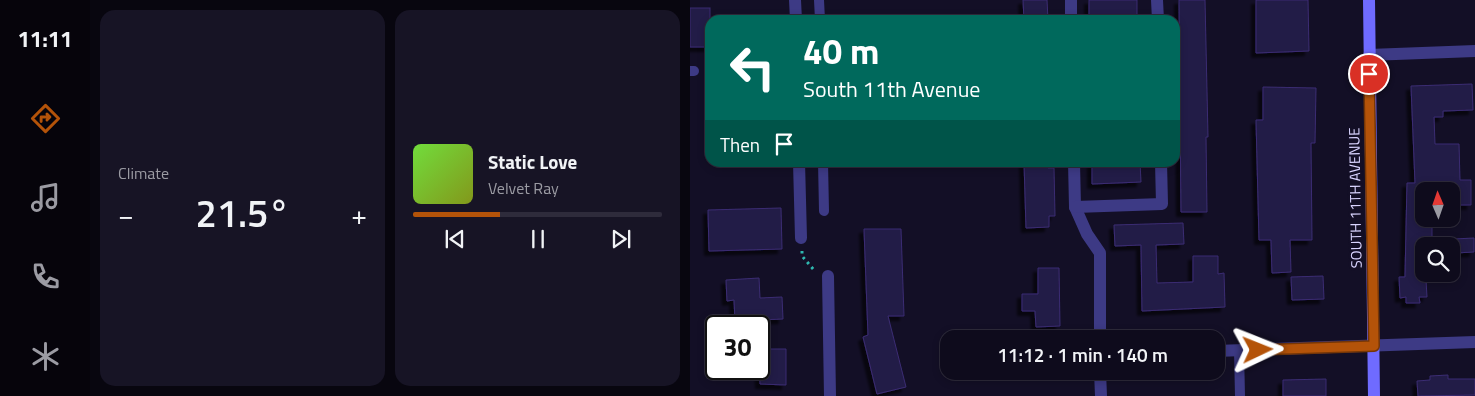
<!DOCTYPE html>
<html lang="en">
<head>
<meta charset="utf-8">
<style>
  :root { --surface:#0e0b1c; --page:#171425; --text:#f1f3f6; --muted:#9b9ba3; --line:#2e2b3b; --accent:#b45309 }
  body { margin:0; font-family:"Titillium Web",sans-serif; background:var(--page); color:var(--text); height:100vh; display:flex; flex-direction:column; font-size:19px; white-space:nowrap }
  * { box-sizing:border-box; margin:0 }
  p { font-size:16px; color:var(--muted) }
  .icon { flex:none; width:28px; height:28px; fill:none; stroke:currentColor; stroke-width:2; stroke-linecap:round; stroke-linejoin:round }
  .map { position:relative; flex:1; overflow:hidden }
  .sheet { display:flex; flex-direction:column; gap:10px; padding:10px; background:#08060f; width:600px }
  .sheet>* { flex:none }
  .top-card { position:absolute; left:15px; top:15px; width:475px; height:152px; border-radius:15px; box-shadow:0 2px 8px #0003,0 0 0 1px var(--line); background:#00695c; color:#fff; overflow:hidden }
  .needle { width:32px; rotate:358deg }
  .tools { position:absolute; left:725px; top:182px; display:grid; gap:10px }
  .tools a { display:grid; place-items:center; width:45px; height:45px; border-radius:10px; background:var(--surface); box-shadow:0 2px 8px #0003,0 0 0 1px var(--line); font-size:25px }
  .speed { position:absolute; left:15px; top:315px; display:flex; gap:10px; font-size:25px; font-weight:700; text-align:center }
  .speed>* { display:grid; place-content:center; width:65px; height:65px; border-radius:50%; background:var(--surface); box-shadow:0 2px 8px #0003,0 0 0 1px var(--line); line-height:1 }
  .speed .limit { border:2px solid #111; border-radius:8px; background:#fff; color:#111 }
  .pin { position:absolute; display:grid; place-items:center; width:42px; height:42px; color:#fff; margin:-21px; border:2px solid #fff; border-radius:50%; box-shadow:0 1px 5px #0007 }
  .me { position:absolute; width:55px; margin:-28px; rotate:88deg; stroke-linejoin:round; filter:drop-shadow(0 0 4px #0008) }
  .turn { display:flex; align-items:center; gap:18px; height:105px; padding:0 15px; font-size:22px }
  .turn .icon { width:65px; height:65px; stroke-width:2.5 }
  .turn b { display:block; font-size:35px; line-height:42px }
  .then { display:flex; align-items:center; height:48px; padding:0 15px; background:#0003; gap:10px; font-size:19px }
  .big { font-size:38px; font-weight:600; line-height:1.1 }
  .sheet .card { flex:1; display:flex; flex-direction:column; justify-content:center; gap:8px; min-width:0; padding:0 18px; border-radius:15px; background:var(--page) }
  .song { display:flex; align-items:center; gap:15px }
  .cover { width:60px; height:60px; border-radius:8px; background:linear-gradient(135deg,hsl(100 70% 55%),hsl(70 70% 35%)) }
  .played { height:5px; border-radius:2px; background:linear-gradient(90deg,var(--accent) 35%,var(--line) 35%) }
  .keys { display:flex; justify-content:space-around; direction:ltr }
  .heat { display:flex; justify-content:space-between; align-items:center; font-size:28px; direction:ltr }
  .sheet .tiles { flex:1; display:grid; gap:10px; grid-template-columns:repeat(2,1fr) }
  .trip { position:absolute; left:250px; top:330px; width:285px; height:50px; border-radius:15px; background:var(--surface); box-shadow:0 2px 8px #0003,0 0 0 1px var(--line); font-weight:600; line-height:50px; text-align:center }
  main { display:flex; flex:1; min-height:0 }
  .menu { display:flex; flex-direction:column; width:90px; justify-content:space-around; align-items:center; background:#06040b; color:var(--muted) }
  .menu .icon { width:35px; height:35px }
  .menu .current { color:var(--accent) }
  .menu b { font-size:22px; color:var(--text) }
  .map>svg:first-child { display:block }
  .building { fill:#241b47; stroke:#3b2d73; filter:url(#shadow) }
  .lines { fill:none; stroke-linecap:round; stroke-linejoin:round }
  .path { stroke:#2fb8b0; stroke-width:3; stroke-dasharray:2.5 4; stroke-linecap:butt }
  .lane { stroke:#3d3a85; stroke-width:10 }
  .street { stroke:#3d3a85; stroke-width:12 }
  .secondary { stroke:#6f6bff; stroke-width:12 }
  .route-casing { stroke:#753606; stroke-width:12 }
  .route { stroke:#b45309; stroke-width:9 }
  .labels { text-anchor:middle; dominant-baseline:central; stroke-width:5; stroke-linejoin:round; paint-order:stroke }
  .street-label { font-size:15px; fill:#d9d4ff; stroke:#130f26 }
</style>
</head>
<body>
<main>
<nav class="menu">
<b>11:11</b>
<svg class="icon current" aria-label="directions" viewBox="0 0 24 24"><path d="M12 3l9 9-9 9-9-9zM9 14v-3h6M13 9l2 2-2 2"/></svg>
<svg class="icon" aria-label="music" viewBox="0 0 24 24"><path d="M9 18V5l10-2v13"/><circle cx="6" cy="18" r="3"/><circle cx="16" cy="16" r="3"/></svg>
<svg class="icon" aria-label="phone" viewBox="0 0 24 24"><path d="M5 4h4l2 5-3 2q2 4 5 5l2-3 5 2v4C11 20 4 13 5 4z"/></svg>
<svg class="icon" aria-label="climate" viewBox="0 0 24 24"><path d="M12 3v18M4 7l16 10M4 17L20 7"/></svg>
</nav>
<section class="sheet">
<div class="tiles">
<div class="card"><p>Climate</p>
<div class="heat"><a>−</a><b class="big">21.5°</b><a>+</a></div>
</div>
<div class="card">
<div class="song"><i class="cover"></i><div><b>Static Love</b><p>Velvet Ray</p></div></div>
<div class="played"></div>
<div class="keys"><svg class="icon" aria-label="previous" viewBox="0 0 24 24"><path d="M18 5L8 12l10 7zM5 5v14"/></svg><svg class="icon" aria-label="pause" viewBox="0 0 24 24"><path d="M8 5v14M16 5v14"/></svg><svg class="icon" aria-label="next" viewBox="0 0 24 24"><path d="M6 5l10 7-10 7zM19 5v14"/></svg></div>
</div>
</div>
</section>
<div class="map">
<svg width="785" height="396" viewBox="0 0 785 396">
  <defs>
    <filter id="shadow"><feDropShadow dx="-4.5" dy="4.5" stdDeviation="1" flood-color="#0009"/></filter>
  </defs>
  <rect width="100%" height="100%" fill="#130f26"/>
  <g class="building">
    <path d="M333,0H357L358,20H334Z"/>
    <rect x="399" y="0" width="48" height="20"/>
    <path d="M489,0H515L518,137H516L517,212H491Z"/>
    <path d="M566,0H618L619,51L566,53Z"/>
    <rect x="0" y="8" width="20" height="39"/>
    <path d="M782,84L783,110L753,111V117H744L745,144H769L770,180H781V205H761V191H734V222H742V246H734L737,297H729L730,303H716V297L710,298L709,277H715L717,183H725L721,86Z"/>
    <path d="M573,87L626,88L625,143H621L622,240H600L601,272L582,273L581,240H569L566,120H573Z"/>
    <path d="M334,162H358V168H364L365,216H359V227L336,228Z"/>
    <path d="M402,162H450L451,182L402,184Z"/>
    <path d="M91,208L92,249L19,251L18,210Z"/>
    <path d="M493,223L494,244L466,245L467,283L503,282V256H528V274L534,273L535,307L452,311L451,245L425,246L424,225Z"/>
    <path d="M174,229H211L214,316H198L216,387L187,394L173,337L178,335Z"/>
    <path d="M784,238V252L765,253L764,239Z"/>
    <path d="M348,268H369L370,326L346,327L345,311H332V294H348Z"/>
    <path d="M633,276L634,299L602,300L601,277Z"/>
    <path d="M69,278L70,298L92,297L93,319L45,321L44,300L37,301L36,280Z"/>
    <path d="M69,349H96V385L70,384Z"/>
    <path d="M758,375V379H785V395L728,396L727,381L740,380V376Z"/>
    <path d="M636,379V396H593V380Z"/>
  </g>
  <g class="lines">
    <path class="path" d="M112,251V256L124,270"/>
    <g class="lane">
      <path d="M129,0L130,20"/>
      <path d="M0,71H4"/>
      <path d="M133,162L134,211"/>
      <path d="M549,350L550,396"/>
    </g>
    <g class="street">
      <path d="M105,0L106,20"/>
      <path d="M381,0V20"/>
      <path d="M467,0L468,20"/>
      <path d="M679,55L785,51"/>
      <path d="M109,162L111,238"/>
      <path d="M384,162L385,207L397,234L410,253V339"/>
      <path d="M385,207L472,204L471,162"/>
      <path d="M138,276L140,396"/>
      <path d="M526,351L785,342"/>
      <path d="M410,371L411,396"/>
    </g>
    <path class="secondary" d="M679,0L684,396"/>
  </g>
  <g class="lines">
    <g class="route-casing">
      <path id="route" d="M568,350L684,346L679,74"/>
    </g>
    <use href="#route" class="route"/>
  </g>
  <g class="labels">
    <g class="street-label">
      <text transform="translate(665 198) rotate(-91)">SOUTH 11TH AVENUE</text>
    </g>
  </g>
</svg>
<div class="tools">
<a><svg class="needle" viewBox="-14 -14 28 28"><path d="M0-13l5 13h-10z" fill="#e53935"/><path d="M0 13l5-13h-10z" fill="#9b9ba3"/></svg></a>
<a><svg class="icon" aria-label="search" viewBox="0 0 24 24"><circle cx="10" cy="10" r="6"/><path d="M15 15l6 6"/></svg></a>
</div>
<div class="speed"><div class="limit">30</div></div>
<div class="pin" style="left:679px;top:74px;background:#d93025"><svg class="icon" aria-label="arrive" viewBox="0 0 24 24"><path d="M6 21V4h12l-3 4 3 4H6"/></svg></div>
<svg class="me" style="left:568px;top:350px" viewBox="-20 -20 40 40"><path d="M0-17L14 15 0 8-14 15z" fill="#b45309" stroke="#fff" stroke-width="4"/></svg>
<div class="trip">11:12 · 1 min · 140 m</div>
<div class="top-card">
<div class="turn"><svg class="icon" aria-label="left" viewBox="0 0 24 24"><path d="M17 20v-9H6M10 6l-5 5 5 5"/></svg><div><b>40 m</b>South 11th Avenue</div></div>
<div class="then">Then<svg class="icon" aria-label="arrive" viewBox="0 0 24 24"><path d="M6 21V4h12l-3 4 3 4H6"/></svg></div>
</div>
</div>
</main>
</body>
</html>
